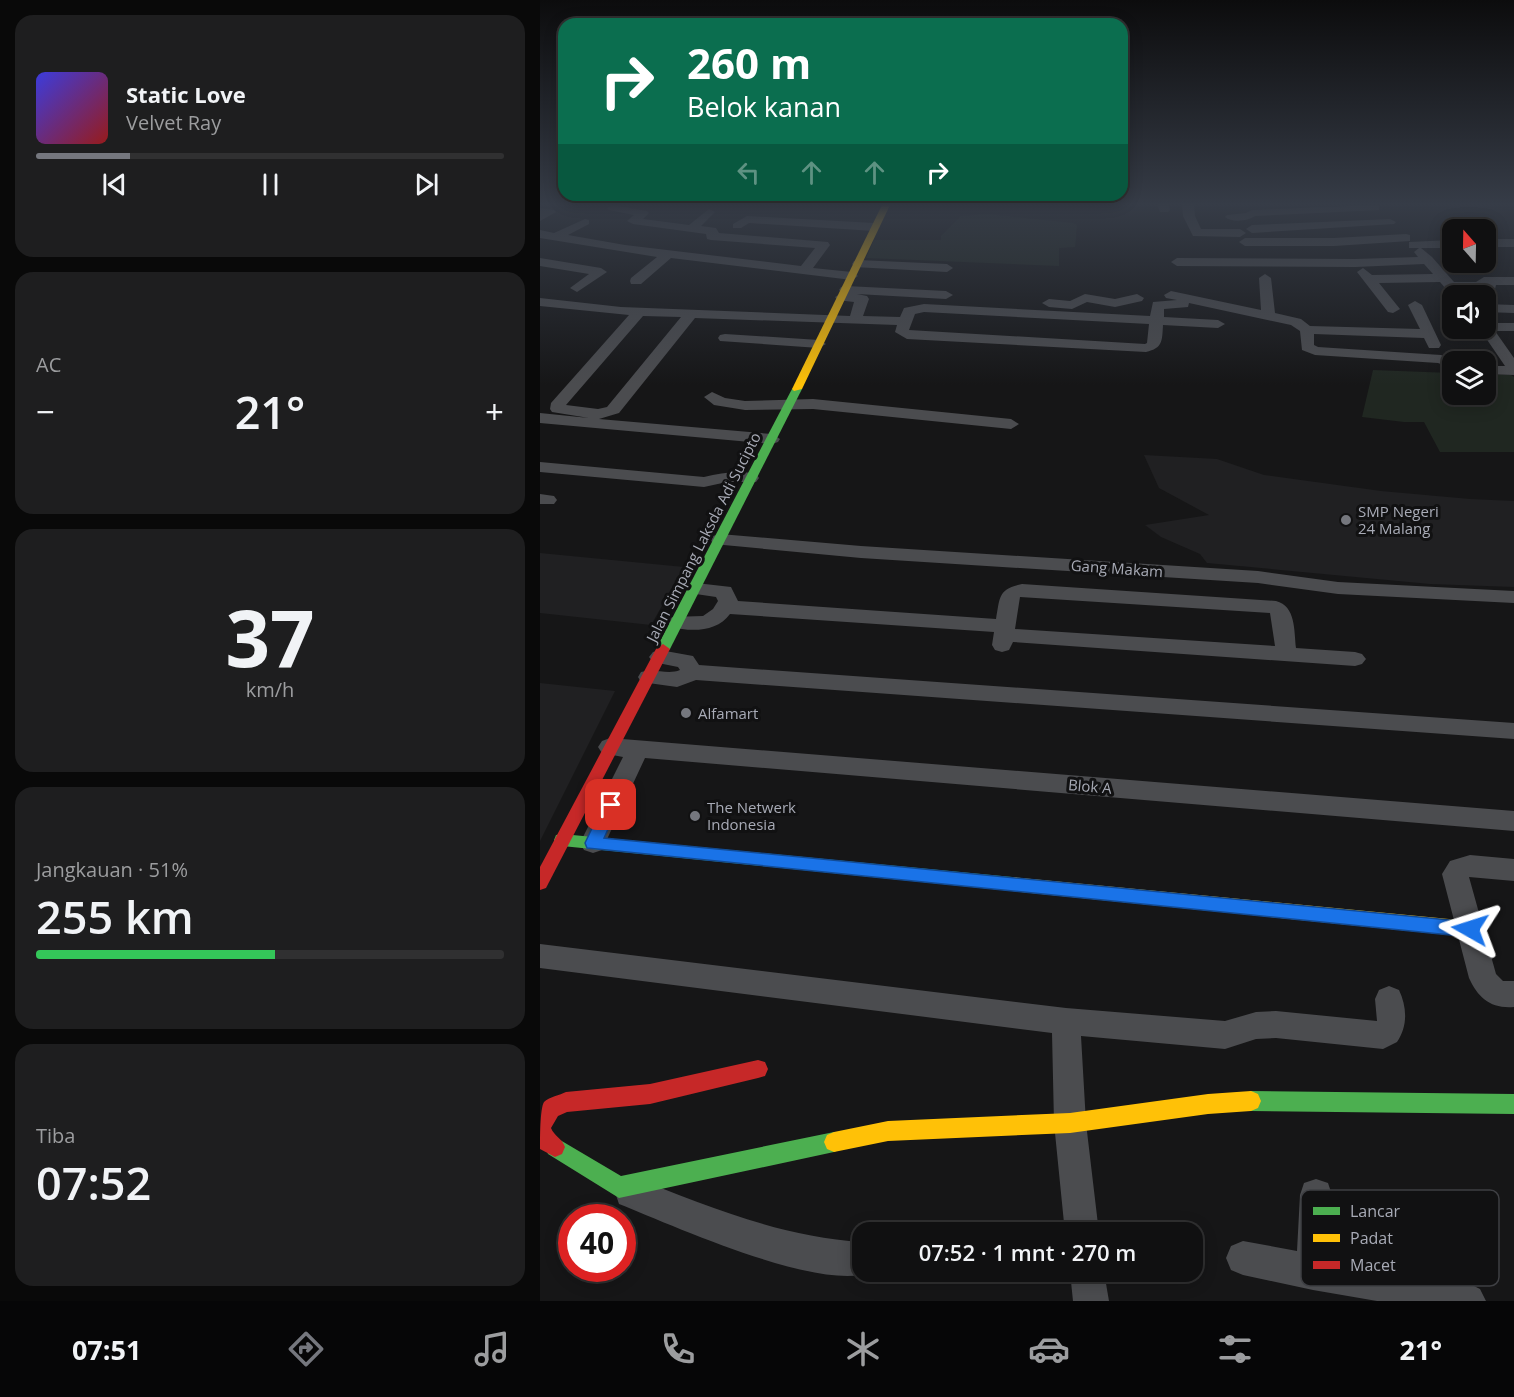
<!DOCTYPE html>
<html lang="id">
<head>
<meta charset="utf-8">
<style>
  :root { --surface:#101011; --page:#1e1e1f; --text:#f1f3f6; --muted:#9c9d9f; --line:#303031; --accent:#75777e }
  body { margin:0; font-family:"Open Sans",sans-serif; background:var(--page); color:var(--text); height:100vh; display:flex; flex-direction:column; font-size:22px; white-space:nowrap }
  * { box-sizing:border-box; margin:0 }
  p { font-size:20px; color:var(--muted) }
  .icon { flex:none; width:33px; height:33px; fill:none; stroke:currentColor; stroke-width:2; stroke-linecap:round; stroke-linejoin:round }
  .map { position:relative; flex:1; overflow:hidden }
  .drawer { display:flex; flex-direction:column; gap:15px; padding:15px; background:#090909; width:540px }
  .drawer>* { flex:none }
  .hud { position:absolute; left:18px; top:18px; width:570px; height:183px; border-radius:18px; box-shadow:0 3px 15px #0003,0 0 0 2px var(--line); background:#0b6e4f; color:#fff; overflow:hidden }
  .needle { width:39px; rotate:340deg }
  .controls { position:absolute; left:902px; top:219px; display:grid; gap:12px }
  .controls a { display:grid; place-items:center; width:54px; height:54px; border-radius:12px; background:var(--surface); box-shadow:0 3px 15px #0003,0 0 0 2px var(--line); font-size:30px }
  .speed { position:absolute; left:18px; top:1204px; display:flex; gap:12px; font-size:30px; font-weight:700; text-align:center }
  .speed>* { display:grid; place-content:center; width:78px; height:78px; border-radius:50%; background:var(--surface); box-shadow:0 3px 15px #0003,0 0 0 2px var(--line); line-height:1 }
  .speed .limit { border:9px solid #d22; background:#fff; color:#111 }
  .pin { position:absolute; display:grid; place-items:center; width:51px; height:51px; color:#fff; margin:-26px; border-radius:12px; box-shadow:0 3px 9px #0006 }
  .me { position:absolute; width:66px; margin:-33px; rotate:276deg; stroke-linejoin:round; filter:drop-shadow(0 0 4px #0008) }
  .turn { display:flex; align-items:center; gap:21px; height:126px; padding:0 30px; font-size:27px }
  .turn .icon { width:78px; height:78px; stroke-width:2.5 }
  .turn b { display:block; font-size:42px; line-height:51px }
  .lanes { display:flex; align-items:center; height:57px; padding:0 30px; background:#0003; justify-content:center; gap:30px; direction:ltr }
  .lanes .off { opacity:.35 }
  .big { font-size:45px; font-weight:600; line-height:1.1 }
  .drawer .card { flex:1; display:flex; flex-direction:column; justify-content:center; gap:9px; min-width:0; padding:0 21px; border-radius:18px; background:var(--page) }
  .drawer .dial { align-items:center; gap:0 }
  .dial b { font-size:78px; line-height:1 }
  .song { display:flex; align-items:center; gap:18px }
  .cover { width:72px; height:72px; border-radius:9px; background:linear-gradient(135deg,hsl(240 70% 55%),hsl(0 70% 35%)) }
  .played { height:6px; border-radius:3px; background:linear-gradient(90deg,var(--accent) 20%,var(--line) 20%) }
  .keys { display:flex; justify-content:space-around; direction:ltr }
  .heat { display:flex; justify-content:space-between; align-items:center; font-size:33px; direction:ltr }
  .charge { height:9px; border-radius:4px; background:linear-gradient(90deg,#34c759 51%,var(--line) 0) }
  .trip { position:absolute; left:312px; top:1222px; width:351px; height:60px; border-radius:18px; background:var(--surface); box-shadow:0 3px 15px #0003,0 0 0 2px var(--line); font-weight:600; line-height:60px; text-align:center }
  .tab-bar { display:flex; height:96px; justify-content:space-around; align-items:center; background:#060607; color:var(--muted) }
  .tab-bar .icon { width:42px; height:42px }
  .tab-bar .selected { color:var(--accent) }
  .tab-bar b { font-size:27px; color:var(--text) }
  main { display:flex; flex:1; min-height:0 }
  .map>svg:first-child { display:block }
  .built { fill:#202022 }
  .green { fill:#202721 }
  .lines { fill:none; stroke-linecap:round; stroke-linejoin:round }
  .street { fill:#4b4c4f; fill-rule:evenodd }
  .fast { fill:#4caf50; fill-rule:evenodd }
  .slow { fill:#ffc107; fill-rule:evenodd }
  .jam { fill:#c62828; fill-rule:evenodd }
  .route { fill:#1a73e8; stroke:#114b97; stroke-width:1.5 }
  .poi-dot { fill:#75777e; stroke:#111112; stroke-width:2 }
  .labels { text-anchor:middle; dominant-baseline:central; stroke-width:6; stroke-linejoin:round; paint-order:stroke }
  .poi-label { font-size:15px; fill:#a8abb6; stroke:#111112; text-anchor:start }
  .street-label { font-size:15px; fill:#a8abb6; stroke:#111112 }
  .key { fill:#111112; stroke:#3e3f43; stroke-width:1.5 }
  .key-label { font-size:16px; fill:#a8abb6 }
</style>
</head>
<body>
<main>
<section class="drawer">
<div class="card">
<div class="song"><i class="cover"></i><div><b>Static Love</b><p>Velvet Ray</p></div></div>
<div class="played"></div>
<div class="keys"><svg class="icon" aria-label="previous" viewBox="0 0 24 24"><path d="M18 5L8 12l10 7zM5 5v14"/></svg><svg class="icon" aria-label="pause" viewBox="0 0 24 24"><path d="M8 5v14M16 5v14"/></svg><svg class="icon" aria-label="next" viewBox="0 0 24 24"><path d="M6 5l10 7-10 7zM19 5v14"/></svg></div>
</div>
<div class="card"><p>AC</p>
<div class="heat"><a>−</a><b class="big">21°</b><a>+</a></div>
</div>
<div class="card dial"><b>37</b><p>km/h</p></div>
<div class="card"><p>Jangkauan · 51%</p><b class="big">255 km</b><div class="charge"></div></div>
<div class="card"><p>Tiba</p><b class="big">07:52</b></div>
</section>
<div class="map">
<svg width="974" height="1301" viewBox="0 0 974 1301">
  <rect width="100%" height="100%" fill="#161617"/>
  <g class="built">
    <path d="M604,455L677,459L724,475L841,491L930,499L974,501V587L890,584L667,563L660,554L621,537L605,525L669,515L619,488Z"/>
    <path d="M0,553L144,567L111,625L0,613Z"/>
    <path d="M0,683L75,691L0,841Z"/>
  </g>
  <g class="green">
    <path d="M448,214L533,223L537,225L535,247L519,248V266L326,258L334,240H401V236L421,216Z"/>
    <path d="M833,370L912,373V394H945V374L971,375L974,377V452H900L884,422H864L822,417Z"/>
  </g>
  <g class="lines">
    <g class="street">
      <path d="M616,203H628L630,210L628,212H620Z"/>
      <path d="M642,203H654L655,216L661,229H700L706,233L700,237L653,236L643,216Z"/>
      <path d="M73,205L107,211L109,213L103,219L149,225L169,209L175,212L161,226L176,228L179,233L288,242L290,245L273,268L312,272L318,276L312,280L131,258L101,284H91L90,281L91,278L117,257L0,238V230L14,233L45,219L49,220V224L28,235L85,245L261,266L275,248L171,240L167,239L166,234L93,224L87,221L94,215L69,210L67,208Z"/>
      <path d="M835,205L839,206V210L715,216C708,221 692,223 685,217L687,215L706,213L712,210Z"/>
      <path d="M0,208L14,210L16,212L0,221Z"/>
      <path d="M207,216L334,223L340,227L334,231L209,223L201,228H193V224Z"/>
      <path d="M850,219L856,222L854,224L712,233L706,229L712,225Z"/>
      <path d="M866,234L870,235V241L794,246H705L699,242L705,238H794Z"/>
      <rect x="945" y="239" width="29" height="8"/>
      <path d="M912,240V248H881L892,257L914,282H936L944,277H974V285H956L955,289L922,290L926,296H912L900,282L839,283L860,309L853,313L848,312L817,272L823,268L832,275L893,274L884,264L815,267L637,266L631,262L637,258L815,259L878,257L874,252L879,248H869V242Z"/>
      <path d="M0,258L61,268L67,272L37,292L30,288L49,274L0,266Z"/>
      <path d="M318,260L407,264L413,268L407,272L314,267L312,264L314,261Z"/>
      <path d="M725,274L731,278L735,313L761,319L770,326L880,329L868,305L875,301L882,305L901,345L899,348H889L884,338L774,334V345L778,347L901,355L918,362H912V368L898,363L775,355L762,350L760,331L751,325L649,303L648,307L624,309V317L678,320L685,324L678,328L623,325C622,341 623,348 606,352L367,339L355,332L357,325L155,318L79,413L59,419L232,434L240,439L238,442L232,444L0,423V413L49,418L12,412L10,409L11,403L89,315L0,306V298L81,307L310,316L314,302L297,300L295,297L302,293L299,290L301,287L306,286L406,291L413,295L406,299L317,294L327,296L329,299L323,316L360,317L364,308L384,304L610,316L613,302L637,300L626,298L624,295L631,291L721,310L719,278ZM384,312L609,324L607,343L605,344L369,330L375,314ZM103,316L141,317L67,407L58,409L26,405Z"/>
      <path d="M545,294L575,299L597,294L604,298L602,301L575,307L547,302L532,309L509,307L502,303L509,299L530,301Z"/>
      <path d="M945,304L974,305V313L945,312Z"/>
      <path d="M945,323H974V331H955L974,358V375L945,374V366H965L939,328H945Z"/>
      <path d="M185,334L279,340L286,344L279,348L180,341L178,338L180,335Z"/>
      <path d="M172,392L185,398L205,401L273,399L471,419L479,424L471,429L273,409L205,410L174,405L164,397Z"/>
      <path d="M0,462L164,477C182,473 198,470 216,474L219,478L216,482H187L164,487L0,472Z"/>
      <path d="M0,494L14,496L17,500L14,504H0Z"/>
      <path d="M180,534L321,546L718,571L798,582L974,591V603L798,594L718,583L321,558L173,544L171,540L173,536Z"/>
      <path d="M156,583L191,587L198,601L456,619C460,597 458,589 482,584L736,601C756,606 754,631 756,648L815,652L822,654L826,659L822,664L815,666L473,642L469,650L462,652L455,650L452,645L454,632L190,614C177,632 152,632 131,627L128,622L131,617L163,616L173,609L178,601L176,597L149,593L146,589L149,585ZM480,597L730,613L735,646L475,629Z"/>
      <path d="M120,650L153,656L159,665L974,723V739L156,680L137,687L101,682L98,677L101,672C114,668 128,675 140,670L138,667L113,662L109,657L113,652Z"/>
      <path d="M70,738L974,811V831L105,758L62,850L53,853L44,850L40,843L83,757L62,753L58,747L62,741Z"/>
      <path d="M930,855L974,859V881L929,877L956,974L963,981H974V1007C951,1009 938,998 929,978L902,874L910,861Z"/>
      <path d="M0,944L526,1008L685,1021L716,1012L736,1011L837,1021L835,999L839,990L849,986L859,990C867,1007 868,1026 857,1042L843,1049L736,1038L716,1039L685,1049L541,1036L546,1123L559,1233H525L514,1123L512,1033L0,968Z"/>
      <path d="M91,1176C167,1206 240,1237 322,1242V1272H332C281,1293 132,1225 79,1204L75,1192L79,1180Z"/>
      <path d="M776,1179L788,1183L792,1195L791,1257L928,1283L940,1289L946,1301H837L773,1290L703,1275L691,1270L686,1258L691,1246L703,1241L757,1251L760,1195L764,1183Z"/>
      <path d="M530,1272H564L569,1301H533Z"/>
    </g>
    <g class="fast">
      <path d="M257,386L262,389L130,649L123,654L118,652L116,649L252,389Z"/>
      <path d="M22,834L472,877L478,879L480,884L478,889L472,891L22,846L16,845L14,840L16,835Z"/>
      <path d="M711,1091L974,1094V1114L711,1111L704,1108L701,1101L704,1094Z"/>
      <path d="M294,1132L301,1135L304,1142L301,1149L294,1152L79,1198L8,1154L5,1147L8,1140L15,1137L81,1176Z"/>
    </g>
    <g class="slow">
      <path d="M343,203H351L262,389L254,391L252,389Z"/>
      <path d="M472,877L930,921L936,924L939,929L936,934L930,937L472,891L466,889L464,884L466,879Z"/>
      <path d="M711,1091L718,1094L721,1101L718,1108L711,1111L668,1114L530,1133L348,1141L294,1152L287,1149L284,1142L287,1135L294,1132L348,1121L530,1113L668,1094Z"/>
    </g>
    <g class="jam">
      <path d="M123,644L130,649L6,888L0,890V867L116,649Z"/>
      <path d="M218,1060L225,1062L228,1069L225,1076L218,1078L110,1104L27,1112L18,1116L11,1128C14,1136 22,1138 25,1147L22,1154L15,1157L0,1149C0,1139 0,1108 4,1102C9,1097 20,1095 26,1092L110,1084Z"/>
    </g>
  </g>
  <linearGradient id="sky" x2="0" y2="1"><stop stop-color="#0c0c0d"/><stop offset="0.53" stop-color="#363c47"/><stop offset="1" stop-color="#363c47" stop-opacity="0"/></linearGradient>
  <rect width="974" height="385" fill="url(#sky)"/>
  <path class="route" d="M71,799L76,801L79,805L64,838L930,922L936,924L939,929L936,935L930,937L47,848L45,843L63,805L65,801Z"/>
  <g class="poi-dot">
    <circle cx="806" cy="520" r="6"/>
    <circle cx="146" cy="713" r="6"/>
    <circle cx="155" cy="816" r="6"/>
  </g>
  <g class="labels">
    <g class="poi-label">
      <text x="818" y="511">SMP Negeri<tspan x="818" dy="17">24 Malang</tspan></text>
      <text x="158" y="713">Alfamart</text>
      <text x="167" y="807">The Netwerk<tspan x="167" dy="17">Indonesia</tspan></text>
    </g>
    <g class="street-label">
      <text transform="translate(163 537) rotate(-63)">Jalan Simpang Laksda Adi Sucipto</text>
      <text transform="translate(577 568) rotate(4)">Gang Makam</text>
      <text transform="translate(550 786) rotate(5)">Blok A</text>
    </g>
  </g>
  <rect x="761" y="1190" width="198" height="96" rx="9" class="key"/>
  <rect x="773" y="1207" width="27" height="8" fill="#4caf50"/>
  <rect x="773" y="1234" width="27" height="8" fill="#ffc107"/>
  <rect x="773" y="1261" width="27" height="8" fill="#c62828"/>
  <g class="key-label">
    <text x="810" y="1217">Lancar</text>
    <text x="810" y="1244">Padat</text>
    <text x="810" y="1271">Macet</text>
  </g>
</svg>
<div class="controls">
<a><svg class="needle" viewBox="-14 -14 28 28"><path d="M0-13l5 13h-10z" fill="#e53935"/><path d="M0 13l5-13h-10z" fill="#9c9d9f"/></svg></a>
<a><svg class="icon" aria-label="sound" viewBox="0 0 24 24"><path d="M4 9h4l5-4v14l-5-4H4zM17 9q2 3 0 6"/></svg></a>
<a><svg class="icon" aria-label="layers" viewBox="0 0 24 24"><path d="M12 4l9 5-9 5-9-5zM3 14l9 5 9-5"/></svg></a>
</div>
<div class="speed"><div class="limit">40</div></div>
<div class="pin" style="left:71px;top:805px;background:#d93025"><svg class="icon" aria-label="arrive" viewBox="0 0 24 24"><path d="M6 21V4h12l-3 4 3 4H6"/></svg></div>
<svg class="me" style="left:930px;top:929px" viewBox="-20 -20 40 40"><path d="M0-17L14 15 0 8-14 15z" fill="#1a73e8" stroke="#fff" stroke-width="4"/></svg>
<div class="trip">07:52 · 1 mnt · 270 m</div>
<div class="hud">
<div class="turn"><svg class="icon" aria-label="right" viewBox="0 0 24 24"><path d="M7 20v-9h11M14 6l5 5-5 5"/></svg><div><b>260 m</b>Belok kanan</div></div>
<div class="lanes"><svg class="icon off" aria-label="left" viewBox="0 0 24 24"><path d="M17 20v-9H6M10 6l-5 5 5 5"/></svg><svg class="icon off" aria-label="ahead" viewBox="0 0 24 24"><path d="M12 20V5M6 11l6-6 6 6"/></svg><svg class="icon off" aria-label="ahead" viewBox="0 0 24 24"><path d="M12 20V5M6 11l6-6 6 6"/></svg><svg class="icon" aria-label="right" viewBox="0 0 24 24"><path d="M7 20v-9h11M14 6l5 5-5 5"/></svg></div>
</div>
</div>
</main>
<nav class="tab-bar">
<b>07:51</b>
<svg class="icon selected" aria-label="directions" viewBox="0 0 24 24"><path d="M12 3l9 9-9 9-9-9zM9 14v-3h6M13 9l2 2-2 2"/></svg>
<svg class="icon" aria-label="music" viewBox="0 0 24 24"><path d="M9 18V5l10-2v13"/><circle cx="6" cy="18" r="3"/><circle cx="16" cy="16" r="3"/></svg>
<svg class="icon" aria-label="phone" viewBox="0 0 24 24"><path d="M5 4h4l2 5-3 2q2 4 5 5l2-3 5 2v4C11 20 4 13 5 4z"/></svg>
<svg class="icon" aria-label="climate" viewBox="0 0 24 24"><path d="M12 3v18M4 7l16 10M4 17L20 7"/></svg>
<svg class="icon" aria-label="car" viewBox="0 0 24 24"><path d="M5 17H2v-5l4-1 3-4h7l3 4 3 1v5h-3M9 17h6M6 11h13"/><circle cx="7" cy="17" r="2"/><circle cx="17" cy="17" r="2"/></svg>
<svg class="icon" aria-label="filters" viewBox="0 0 24 24"><path d="M4 7h16M4 17h16"/><circle cx="9" cy="7" r="2"/><circle cx="15" cy="17" r="2"/></svg>
<b>21°</b>
</nav>
</body>
</html>
